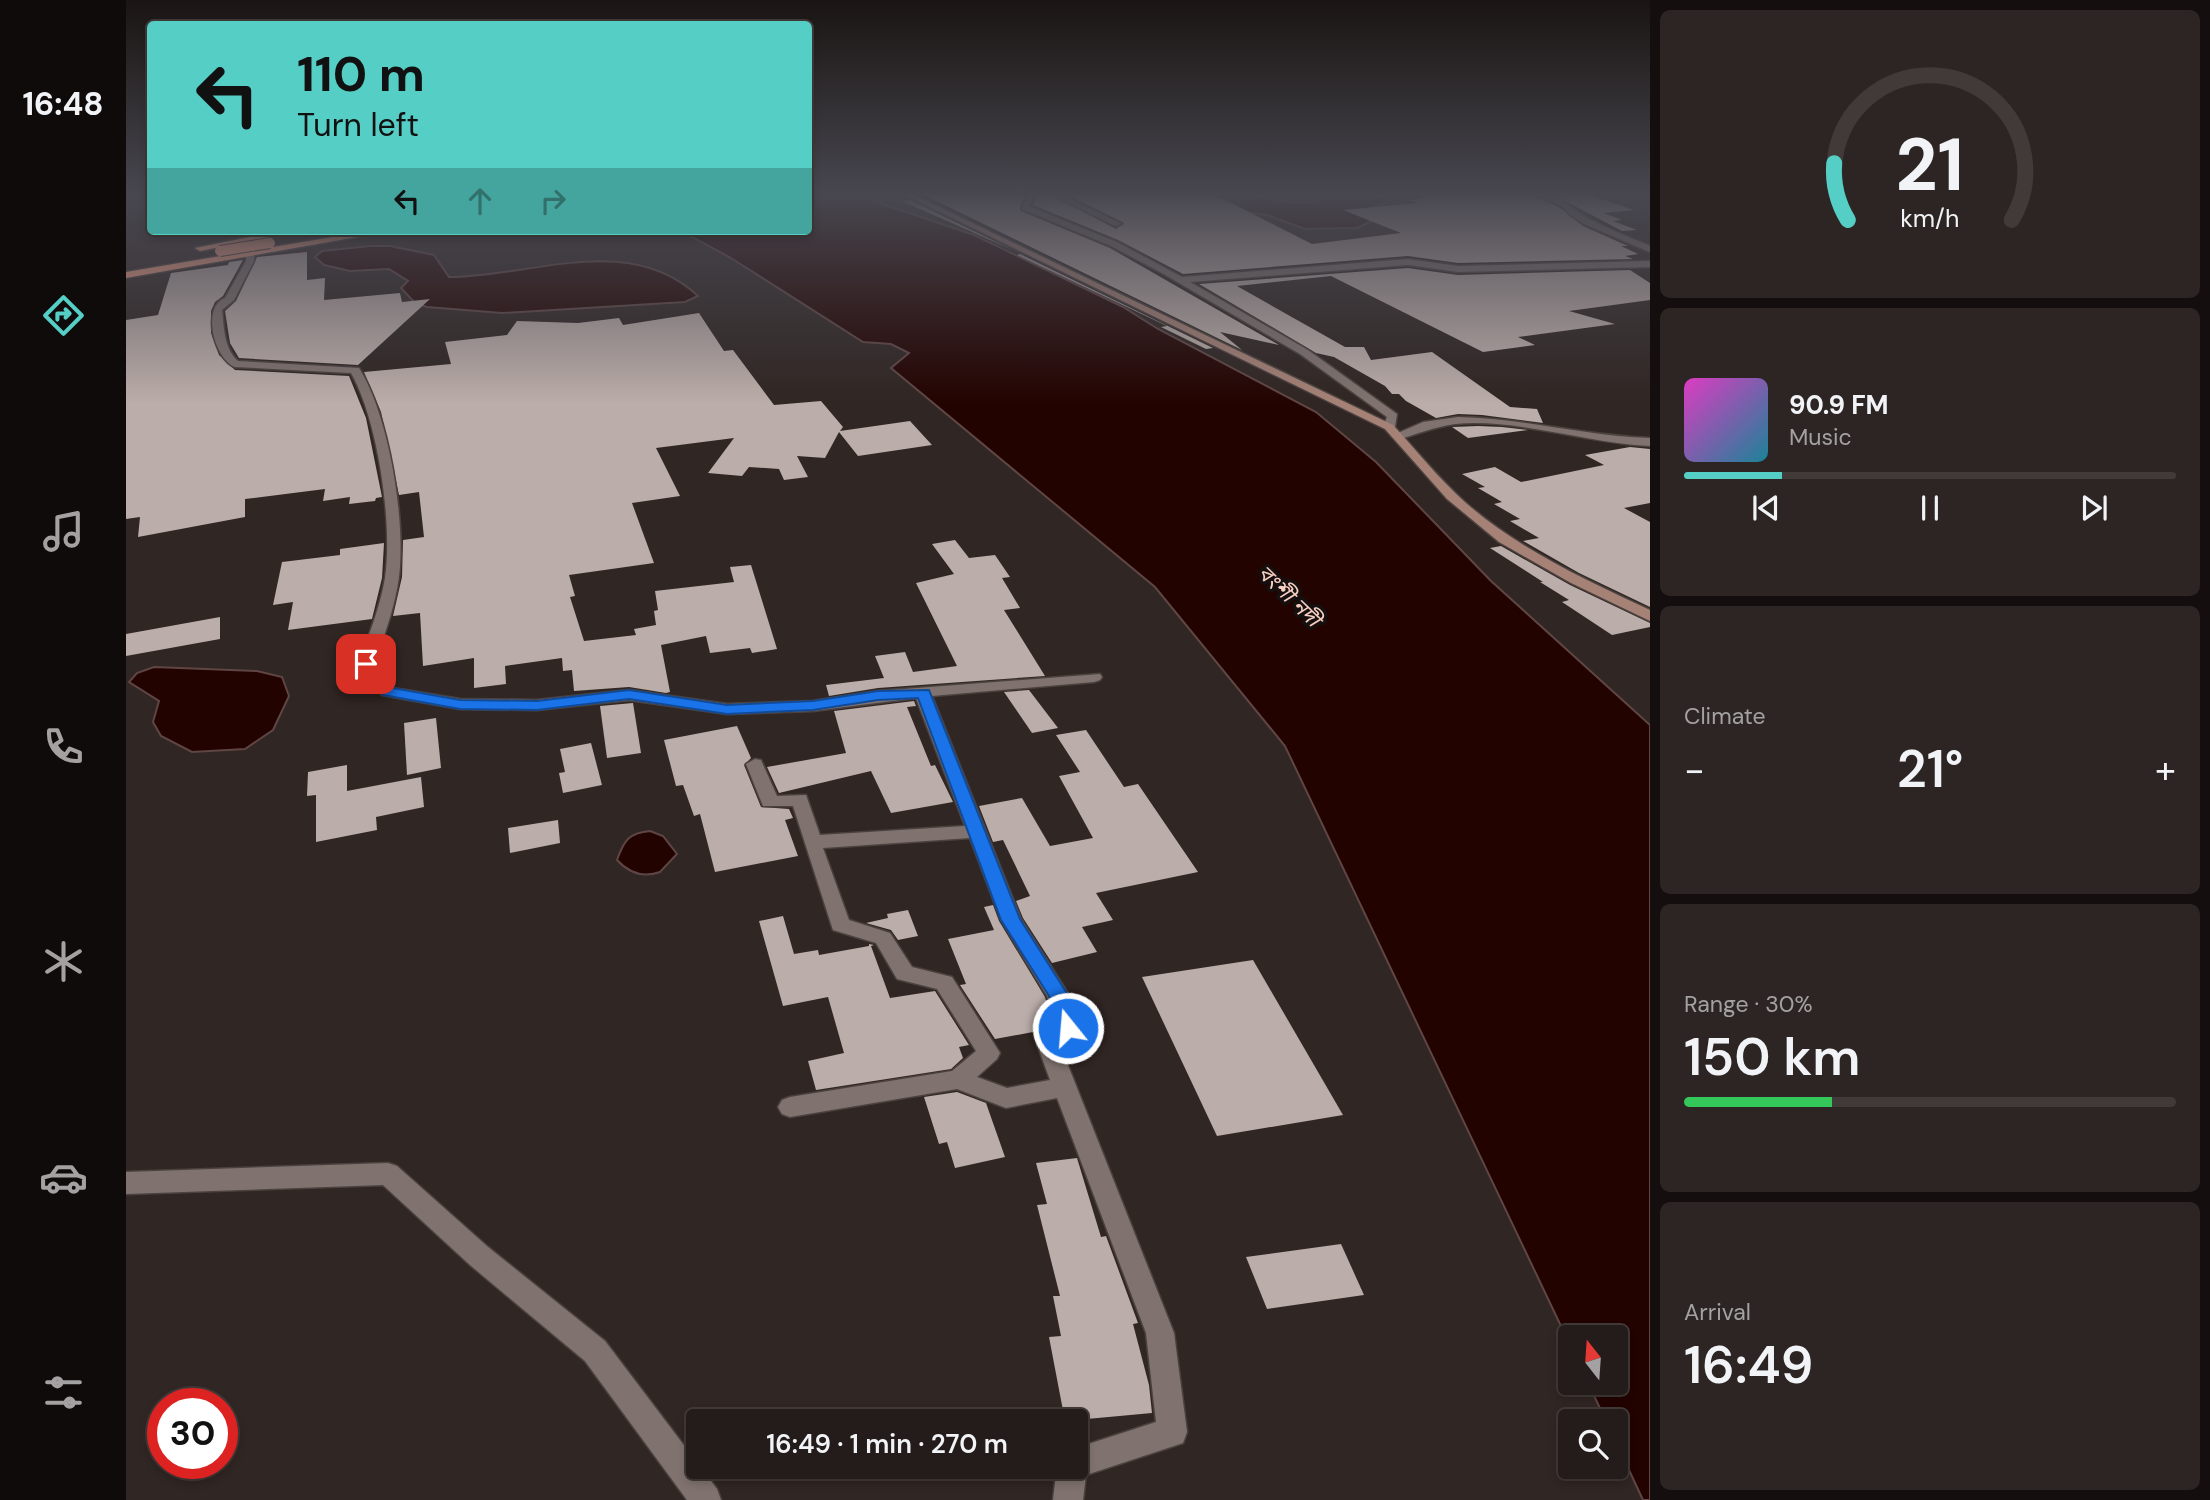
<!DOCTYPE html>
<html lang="en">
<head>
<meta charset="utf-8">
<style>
  :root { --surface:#241c1a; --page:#2c2523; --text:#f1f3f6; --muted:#a3a1a2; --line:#413a39; --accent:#55cec6 }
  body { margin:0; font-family:"DM Sans","Noto Sans Bengali",sans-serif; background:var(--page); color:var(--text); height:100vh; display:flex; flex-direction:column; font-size:26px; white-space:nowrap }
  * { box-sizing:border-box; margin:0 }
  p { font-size:23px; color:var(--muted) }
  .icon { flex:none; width:38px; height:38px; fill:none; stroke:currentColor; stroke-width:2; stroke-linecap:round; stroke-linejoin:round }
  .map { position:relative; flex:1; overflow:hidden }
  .details { display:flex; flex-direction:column; gap:10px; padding:10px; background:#140f0e; width:560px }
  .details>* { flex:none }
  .top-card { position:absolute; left:21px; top:21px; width:665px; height:214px; border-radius:7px; box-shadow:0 4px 10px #0003,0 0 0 2px var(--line); background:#55cec6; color:#111; overflow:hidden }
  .needle { width:46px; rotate:343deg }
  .buttons { position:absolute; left:1432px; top:1325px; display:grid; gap:14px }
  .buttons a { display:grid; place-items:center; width:70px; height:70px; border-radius:7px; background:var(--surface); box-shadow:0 4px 10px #0003,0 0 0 2px var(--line); font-size:35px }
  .speed { position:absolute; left:21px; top:1388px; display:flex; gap:14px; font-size:35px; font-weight:700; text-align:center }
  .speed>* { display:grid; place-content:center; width:91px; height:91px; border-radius:50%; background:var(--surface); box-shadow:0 4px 10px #0003,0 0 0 2px var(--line); line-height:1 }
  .speed .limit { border:10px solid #d22; background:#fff; color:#111 }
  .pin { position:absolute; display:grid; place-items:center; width:60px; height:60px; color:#fff; margin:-30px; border-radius:14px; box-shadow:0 4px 10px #0006 }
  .me { position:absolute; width:77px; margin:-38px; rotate:343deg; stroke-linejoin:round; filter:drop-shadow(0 0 5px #0008) }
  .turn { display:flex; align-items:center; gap:24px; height:147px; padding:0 35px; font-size:32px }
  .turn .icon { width:91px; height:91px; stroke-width:2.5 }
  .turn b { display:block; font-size:49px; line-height:60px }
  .lanes { display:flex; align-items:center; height:66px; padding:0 35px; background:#0003; justify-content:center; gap:35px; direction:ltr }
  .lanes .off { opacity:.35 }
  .big { font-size:52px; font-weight:600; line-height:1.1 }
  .details .tile { flex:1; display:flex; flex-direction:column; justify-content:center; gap:10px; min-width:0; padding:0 24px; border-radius:10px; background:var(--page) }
  .details .dial { align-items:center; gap:0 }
  .dial svg { height:182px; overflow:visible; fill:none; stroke:var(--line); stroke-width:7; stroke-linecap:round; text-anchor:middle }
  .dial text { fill:var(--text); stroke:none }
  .song { display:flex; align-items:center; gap:21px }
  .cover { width:84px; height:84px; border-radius:10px; background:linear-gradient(135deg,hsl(310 70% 55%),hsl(190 70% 35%)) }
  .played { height:7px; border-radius:4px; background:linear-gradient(90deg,var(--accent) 20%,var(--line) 20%) }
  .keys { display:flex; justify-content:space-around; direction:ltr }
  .heat { display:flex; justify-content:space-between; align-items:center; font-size:38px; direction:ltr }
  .charge { height:10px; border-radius:5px; background:linear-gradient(90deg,#34c759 30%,var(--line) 0) }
  .trip { position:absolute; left:560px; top:1409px; width:402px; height:70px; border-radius:7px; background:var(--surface); box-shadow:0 4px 10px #0003,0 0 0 2px var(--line); font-weight:600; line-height:70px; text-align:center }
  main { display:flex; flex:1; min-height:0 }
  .tab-bar { display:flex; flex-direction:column; width:126px; justify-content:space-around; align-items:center; background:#0e0b0a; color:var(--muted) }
  .tab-bar .icon { width:49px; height:49px }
  .tab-bar .on { color:var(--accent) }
  .tab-bar b { font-size:32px; color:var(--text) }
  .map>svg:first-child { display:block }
  .water { fill:#230300; stroke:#5f4644; stroke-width:2 }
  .building { fill:#bbada9 }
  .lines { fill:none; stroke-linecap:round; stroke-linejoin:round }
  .street-casing { stroke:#4b423f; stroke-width:3 }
  .secondary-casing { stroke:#4b423f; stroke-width:3 }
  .highway-casing { stroke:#4b423f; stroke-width:3 }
  .street { fill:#80736f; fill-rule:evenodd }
  .secondary { fill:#a68276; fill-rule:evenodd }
  .highway { fill:#fda486; fill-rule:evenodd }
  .highway-bridge-casing { stroke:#4b423f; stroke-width:12; stroke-linecap:butt }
  .highway-bridge { stroke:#fda486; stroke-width:10 }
  .route { fill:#1a73e8; stroke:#114b97; stroke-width:2 }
  .labels { text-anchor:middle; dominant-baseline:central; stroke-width:7; stroke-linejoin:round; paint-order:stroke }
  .water-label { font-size:21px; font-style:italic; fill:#f9cfc1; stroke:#15100f }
</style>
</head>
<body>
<main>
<nav class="tab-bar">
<b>16:48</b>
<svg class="icon on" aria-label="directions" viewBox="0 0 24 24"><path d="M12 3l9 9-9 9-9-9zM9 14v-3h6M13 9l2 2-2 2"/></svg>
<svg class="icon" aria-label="music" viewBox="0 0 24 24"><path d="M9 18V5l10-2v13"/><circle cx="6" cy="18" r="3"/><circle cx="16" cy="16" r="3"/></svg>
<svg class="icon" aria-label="phone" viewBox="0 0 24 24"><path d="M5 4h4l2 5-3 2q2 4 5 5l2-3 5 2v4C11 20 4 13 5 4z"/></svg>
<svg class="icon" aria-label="climate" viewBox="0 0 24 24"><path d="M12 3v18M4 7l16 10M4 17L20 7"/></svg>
<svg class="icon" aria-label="car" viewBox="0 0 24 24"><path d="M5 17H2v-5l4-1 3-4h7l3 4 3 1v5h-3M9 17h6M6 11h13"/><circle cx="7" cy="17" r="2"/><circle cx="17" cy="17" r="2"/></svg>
<svg class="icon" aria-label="filters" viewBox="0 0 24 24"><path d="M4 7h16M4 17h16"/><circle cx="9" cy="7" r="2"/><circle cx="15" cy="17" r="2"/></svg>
</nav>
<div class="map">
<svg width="1524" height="1500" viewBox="0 0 1524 1500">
  <rect width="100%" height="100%" fill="#302623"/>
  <g class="water">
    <path d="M682,194H727L848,235L997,307L1032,329L1190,412L1250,462L1365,581L1524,725V1500H1517L1489,1440V1421H1480L1462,1383L1489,1382V1337H1444V1345L1159,746L1029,587L765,368L783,353L765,344L737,342L605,258L555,231H682Z"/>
    <path d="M1094,194C1103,194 1114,191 1123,194C1143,198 1175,207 1196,200L1189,194H1242L1264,199L1261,203L1240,209L1248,220L1231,228L1179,229L1141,215L1122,212L1086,195Z"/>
    <path d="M244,246H264L308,255L323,277C405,277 503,231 572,296L559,302L376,313L301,307L289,303L275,288L282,281L263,269L224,271L198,265L189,257L196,251Z"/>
    <path d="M28,667L131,671L156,677L163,696L147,730L119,749L66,752L35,736L27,722L33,701L3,682L11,673Z"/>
    <path d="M524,831L537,836L551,854L534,872C517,878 503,873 491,860C498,840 503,833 524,831Z"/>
  </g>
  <g class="building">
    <path d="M794,193H899L894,208L895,211L984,248L1153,345L1094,332L1116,350Z"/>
    <path d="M912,193H922L990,229L998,223L938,193H1085L1186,244L1275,233L1217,210L1292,203L1283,200L1299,198L1291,193H1404L1436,209L1457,226L1502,246H1495L1512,254L1499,256L1507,259L1332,263L1282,256L1057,274L992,240L907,205Z"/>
    <path d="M1426,194L1469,193V197L1508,210L1477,213L1496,220L1487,221L1511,230L1496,231Z"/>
    <path d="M784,200L889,251L776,201Z"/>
    <path d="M181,252V280L199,278L198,300L274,293L276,302L304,299L232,365L113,358L104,343L99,311L110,301L131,257Z"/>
    <path d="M894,254L1087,348L1080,349L1035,327L1041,326L891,255Z"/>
    <path d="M117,260L97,296L89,302L85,311V333L93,355L109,370L223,376L240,418L256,497L250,498L249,501L223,504L224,497L197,501L199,489L119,499V517L12,537L14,517L0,519V320L32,315L45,273L102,265L103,262Z"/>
    <path d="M1282,268L1332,275L1504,270L1524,283V300L1443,311L1489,324L1392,337L1409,345L1357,352L1205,276L1111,286L1219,347H1238L1245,360L1306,352L1384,407L1411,409L1417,423L1356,415L1332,414L1310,418L1280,401L1273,394H1266L1259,386L1208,357L1190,353L1073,284Z"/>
    <path d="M573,313L598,351L607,350L648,405L695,401L717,427L714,431L784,421L806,445L732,456L713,432L699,458L671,456L682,477L658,480L653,469L623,467L616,476L582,473L608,438L530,448L554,496L506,503L528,563L443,575L449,596L444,597L458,641L510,635L508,629L530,625L528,611L532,610L529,591L608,582L604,567L625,565L651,649L626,653L624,648L584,653L580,636L535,645L544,692L540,693L503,687L448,691L446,670L437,671L436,658L379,666L380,684L348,688V658L297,666L294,613L267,616L276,577L277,540L298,537L293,492L273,495L255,412L238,372L325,364L319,342L381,335L391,321L452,323L493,318L497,325Z"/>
    <path d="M1352,426L1376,427L1402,430L1342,438L1326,427Z"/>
    <path d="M1504,447L1524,449V503L1498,508L1524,522V607L1453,573L1397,541L1413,538L1384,521L1394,519L1368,504L1376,502L1352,488L1359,487L1336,474L1369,467L1395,482L1478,465L1459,455Z"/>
    <path d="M829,540L843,558L869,555L884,577L876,578L894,608L878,610L919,676L752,688L703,696L700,685L758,678L749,656L779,652L787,672L831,666L790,583L828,574L806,544Z"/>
    <path d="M258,543L256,578L246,619L162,630L167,602L147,605L156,562L214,555V549Z"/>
    <path d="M1375,546L1444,585L1524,623V627L1486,635L1436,602L1443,600L1414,582H1417L1364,548Z"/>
    <path d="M94,617V639L0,656V634Z"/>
    <path d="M903,690L932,728L906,733L878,692Z"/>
    <path d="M788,701L790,706L781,707L805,766L809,765L827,802L765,813L745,771L653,793L641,767L720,753L708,711Z"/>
    <path d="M507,703L515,753L481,758L474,706Z"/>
    <path d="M310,718L315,768L281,775L278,723Z"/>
    <path d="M611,726L625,758L618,765L635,807L663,809L667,818L659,820L672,856L589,872L574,814L568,816L557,785L550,786L538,740Z"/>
    <path d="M960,730L998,787L1012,784L1072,872L970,893L987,920L956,927L971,952L926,963L897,918L890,901L904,896L877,840L867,842L853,806L896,798L924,846L967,838L933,776L954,772L930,735Z"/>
    <path d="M465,743L476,785L437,793L433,773L439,772L434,749Z"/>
    <path d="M221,765V791L295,777L298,807L250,817L251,830L190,842V795L181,796L182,772Z"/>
    <path d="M432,820L434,843L384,853L382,828Z"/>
    <path d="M867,905L873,921L919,997L926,1021L910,1028L907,1032L869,1039L834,985L840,984L822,939L868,930L858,907Z"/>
    <path d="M782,910L792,936L772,940L765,930L740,923L762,918L761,914Z"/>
    <path d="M657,916L668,954L692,950L693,955L743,946V944L748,945L745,946L764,998L809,991L843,1045L833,1047L837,1058L825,1069L690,1090L682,1061L718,1053L702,997L657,1006L633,921Z"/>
    <path d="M1127,960L1217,1115L1091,1136L1016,977Z"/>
    <path d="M831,1092L860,1103L879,1157L829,1168L821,1142L813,1144L798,1097Z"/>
    <path d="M951,1158L975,1237L980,1236L1012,1323L1007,1324L1023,1385L1026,1413L939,1421L923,1337L935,1336L927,1296H934L911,1205L921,1204L910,1163Z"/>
    <path d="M1215,1244L1238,1295L1141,1309L1120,1257Z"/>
  </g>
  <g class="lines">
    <g class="street-casing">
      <g id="street">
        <path d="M902,194H909L903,206L907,208L991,242L1056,277L1282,259L1332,266L1524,261V267L1332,272L1282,265L1064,282L1182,350L1271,414L1269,427L1263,431L1257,427L1261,417L1174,354L1036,273L985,246L896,209Z"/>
        <path d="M924,194H933L996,224L989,226Z"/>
        <path d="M1407,194C1434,192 1445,211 1467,221C1485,230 1505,238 1524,246V252L1458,224L1443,214L1438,207Z"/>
        <path d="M121,231H129L128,261L108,300L96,310C98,327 98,349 112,361L233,368C263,415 280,521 273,577C269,607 258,636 248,665L267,688L334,699L411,700L503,690L601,704L687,701L752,691L974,674L976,677L974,680L968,682L806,696L895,919L943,995L953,1028L950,1034L932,1040L1048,1333L1061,1432L1057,1443L960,1475L957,1500H927L931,1466H950V1448L1030,1422L1020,1333L931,1098L880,1108L831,1089L664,1117L656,1114L652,1107L656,1100L664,1097L826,1071L850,1051L811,989L771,979L750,943L707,930L667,806H637L620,764L629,759L635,760L651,796L680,795L694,835L839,826L790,698L687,711L601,714L503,700L411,710L334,709L256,695L232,665C242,637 254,608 259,578C267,524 252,420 225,373L109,367C88,359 75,307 99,298L120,261ZM844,838L875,920L921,996L929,1023L911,1030L908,1036L924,1080L881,1088L851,1077L871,1059L874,1053L826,977L786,967L764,933L723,920L697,848Z"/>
        <path d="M1332,417C1397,418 1459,436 1524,438V446C1461,443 1389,418 1329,424C1308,427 1291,434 1271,440L1265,436L1297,422Z"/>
        <path d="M262,1163L271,1166L362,1247L479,1341L591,1489L595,1500H561L459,1361L344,1265L257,1185L0,1194V1172Z"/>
      </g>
    </g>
    <g class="secondary-casing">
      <path id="secondary" d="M777,194H786L1267,425C1291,451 1313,479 1340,503C1394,550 1460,580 1524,610V621L1445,583L1373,542L1321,499L1259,429Z"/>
    </g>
    <g class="highway-casing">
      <g id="highway">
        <path d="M153,231H175L74,251L69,248Z"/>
        <path d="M242,231H265L0,278V272Z"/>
      </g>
    </g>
    <use href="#street" class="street"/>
    <use href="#secondary" class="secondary"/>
    <use href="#highway" class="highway"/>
    <g class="highway-bridge-casing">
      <path id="highway-bridge" d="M94,251L144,243"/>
    </g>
    <use href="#highway-bridge" class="highway-bridge"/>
  </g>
  <linearGradient id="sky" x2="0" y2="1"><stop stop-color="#1a1513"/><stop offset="0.48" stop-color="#484750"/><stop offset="1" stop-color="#484750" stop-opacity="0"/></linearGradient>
  <rect width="1524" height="404" fill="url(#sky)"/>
  <path class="route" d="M240,660L245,661L267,688L334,700L411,701L503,690L601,705L687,701L752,691L803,690L894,919L942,995L952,1028L949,1033L942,1036L935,1033L923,996L875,920L792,698L752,700L687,710L601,714L503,699L411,710L334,709L257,695L232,664Z"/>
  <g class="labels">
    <g class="water-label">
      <text transform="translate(1163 596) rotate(44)">বংশী নদী</text>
    </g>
  </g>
</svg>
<div class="buttons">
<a><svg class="needle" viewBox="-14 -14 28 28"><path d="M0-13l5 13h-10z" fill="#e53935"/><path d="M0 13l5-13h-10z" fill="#a3a1a2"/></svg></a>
<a><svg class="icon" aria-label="search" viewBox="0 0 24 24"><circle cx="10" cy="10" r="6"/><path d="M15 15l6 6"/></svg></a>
</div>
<div class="speed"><div class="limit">30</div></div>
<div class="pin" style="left:240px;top:664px;background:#d93025"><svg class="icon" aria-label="arrive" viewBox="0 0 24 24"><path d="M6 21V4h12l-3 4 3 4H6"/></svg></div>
<svg class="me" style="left:942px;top:1028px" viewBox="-20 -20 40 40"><circle r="17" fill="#1a73e8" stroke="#fff" stroke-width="3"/><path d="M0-11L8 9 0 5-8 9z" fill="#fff"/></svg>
<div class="trip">16:49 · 1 min · 270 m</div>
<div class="top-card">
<div class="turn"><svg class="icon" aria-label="left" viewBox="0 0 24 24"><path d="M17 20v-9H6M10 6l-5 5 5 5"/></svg><div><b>110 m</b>Turn left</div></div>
<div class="lanes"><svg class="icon" aria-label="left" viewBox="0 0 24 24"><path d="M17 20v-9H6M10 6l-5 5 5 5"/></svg><svg class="icon off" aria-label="ahead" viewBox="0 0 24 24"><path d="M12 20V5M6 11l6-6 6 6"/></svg><svg class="icon off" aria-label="right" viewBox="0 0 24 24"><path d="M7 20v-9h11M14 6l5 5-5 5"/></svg></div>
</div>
</div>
<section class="details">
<div class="tile dial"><svg viewBox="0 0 100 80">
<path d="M14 69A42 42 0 1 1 86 69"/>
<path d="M14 69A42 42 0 0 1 8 44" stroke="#55cec6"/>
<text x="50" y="56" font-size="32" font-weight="700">21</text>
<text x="50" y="72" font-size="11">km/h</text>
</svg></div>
<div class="tile">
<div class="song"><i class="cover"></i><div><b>90.9 FM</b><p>Music</p></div></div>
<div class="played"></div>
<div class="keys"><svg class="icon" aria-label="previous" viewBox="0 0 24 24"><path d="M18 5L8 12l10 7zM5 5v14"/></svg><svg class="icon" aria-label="pause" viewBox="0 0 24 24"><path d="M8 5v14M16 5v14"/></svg><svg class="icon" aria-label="next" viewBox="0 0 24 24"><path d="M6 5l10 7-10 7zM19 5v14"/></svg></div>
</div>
<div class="tile"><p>Climate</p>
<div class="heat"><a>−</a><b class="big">21°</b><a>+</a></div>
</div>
<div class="tile"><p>Range · 30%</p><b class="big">150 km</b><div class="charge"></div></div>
<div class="tile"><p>Arrival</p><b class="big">16:49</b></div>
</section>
</main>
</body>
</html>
